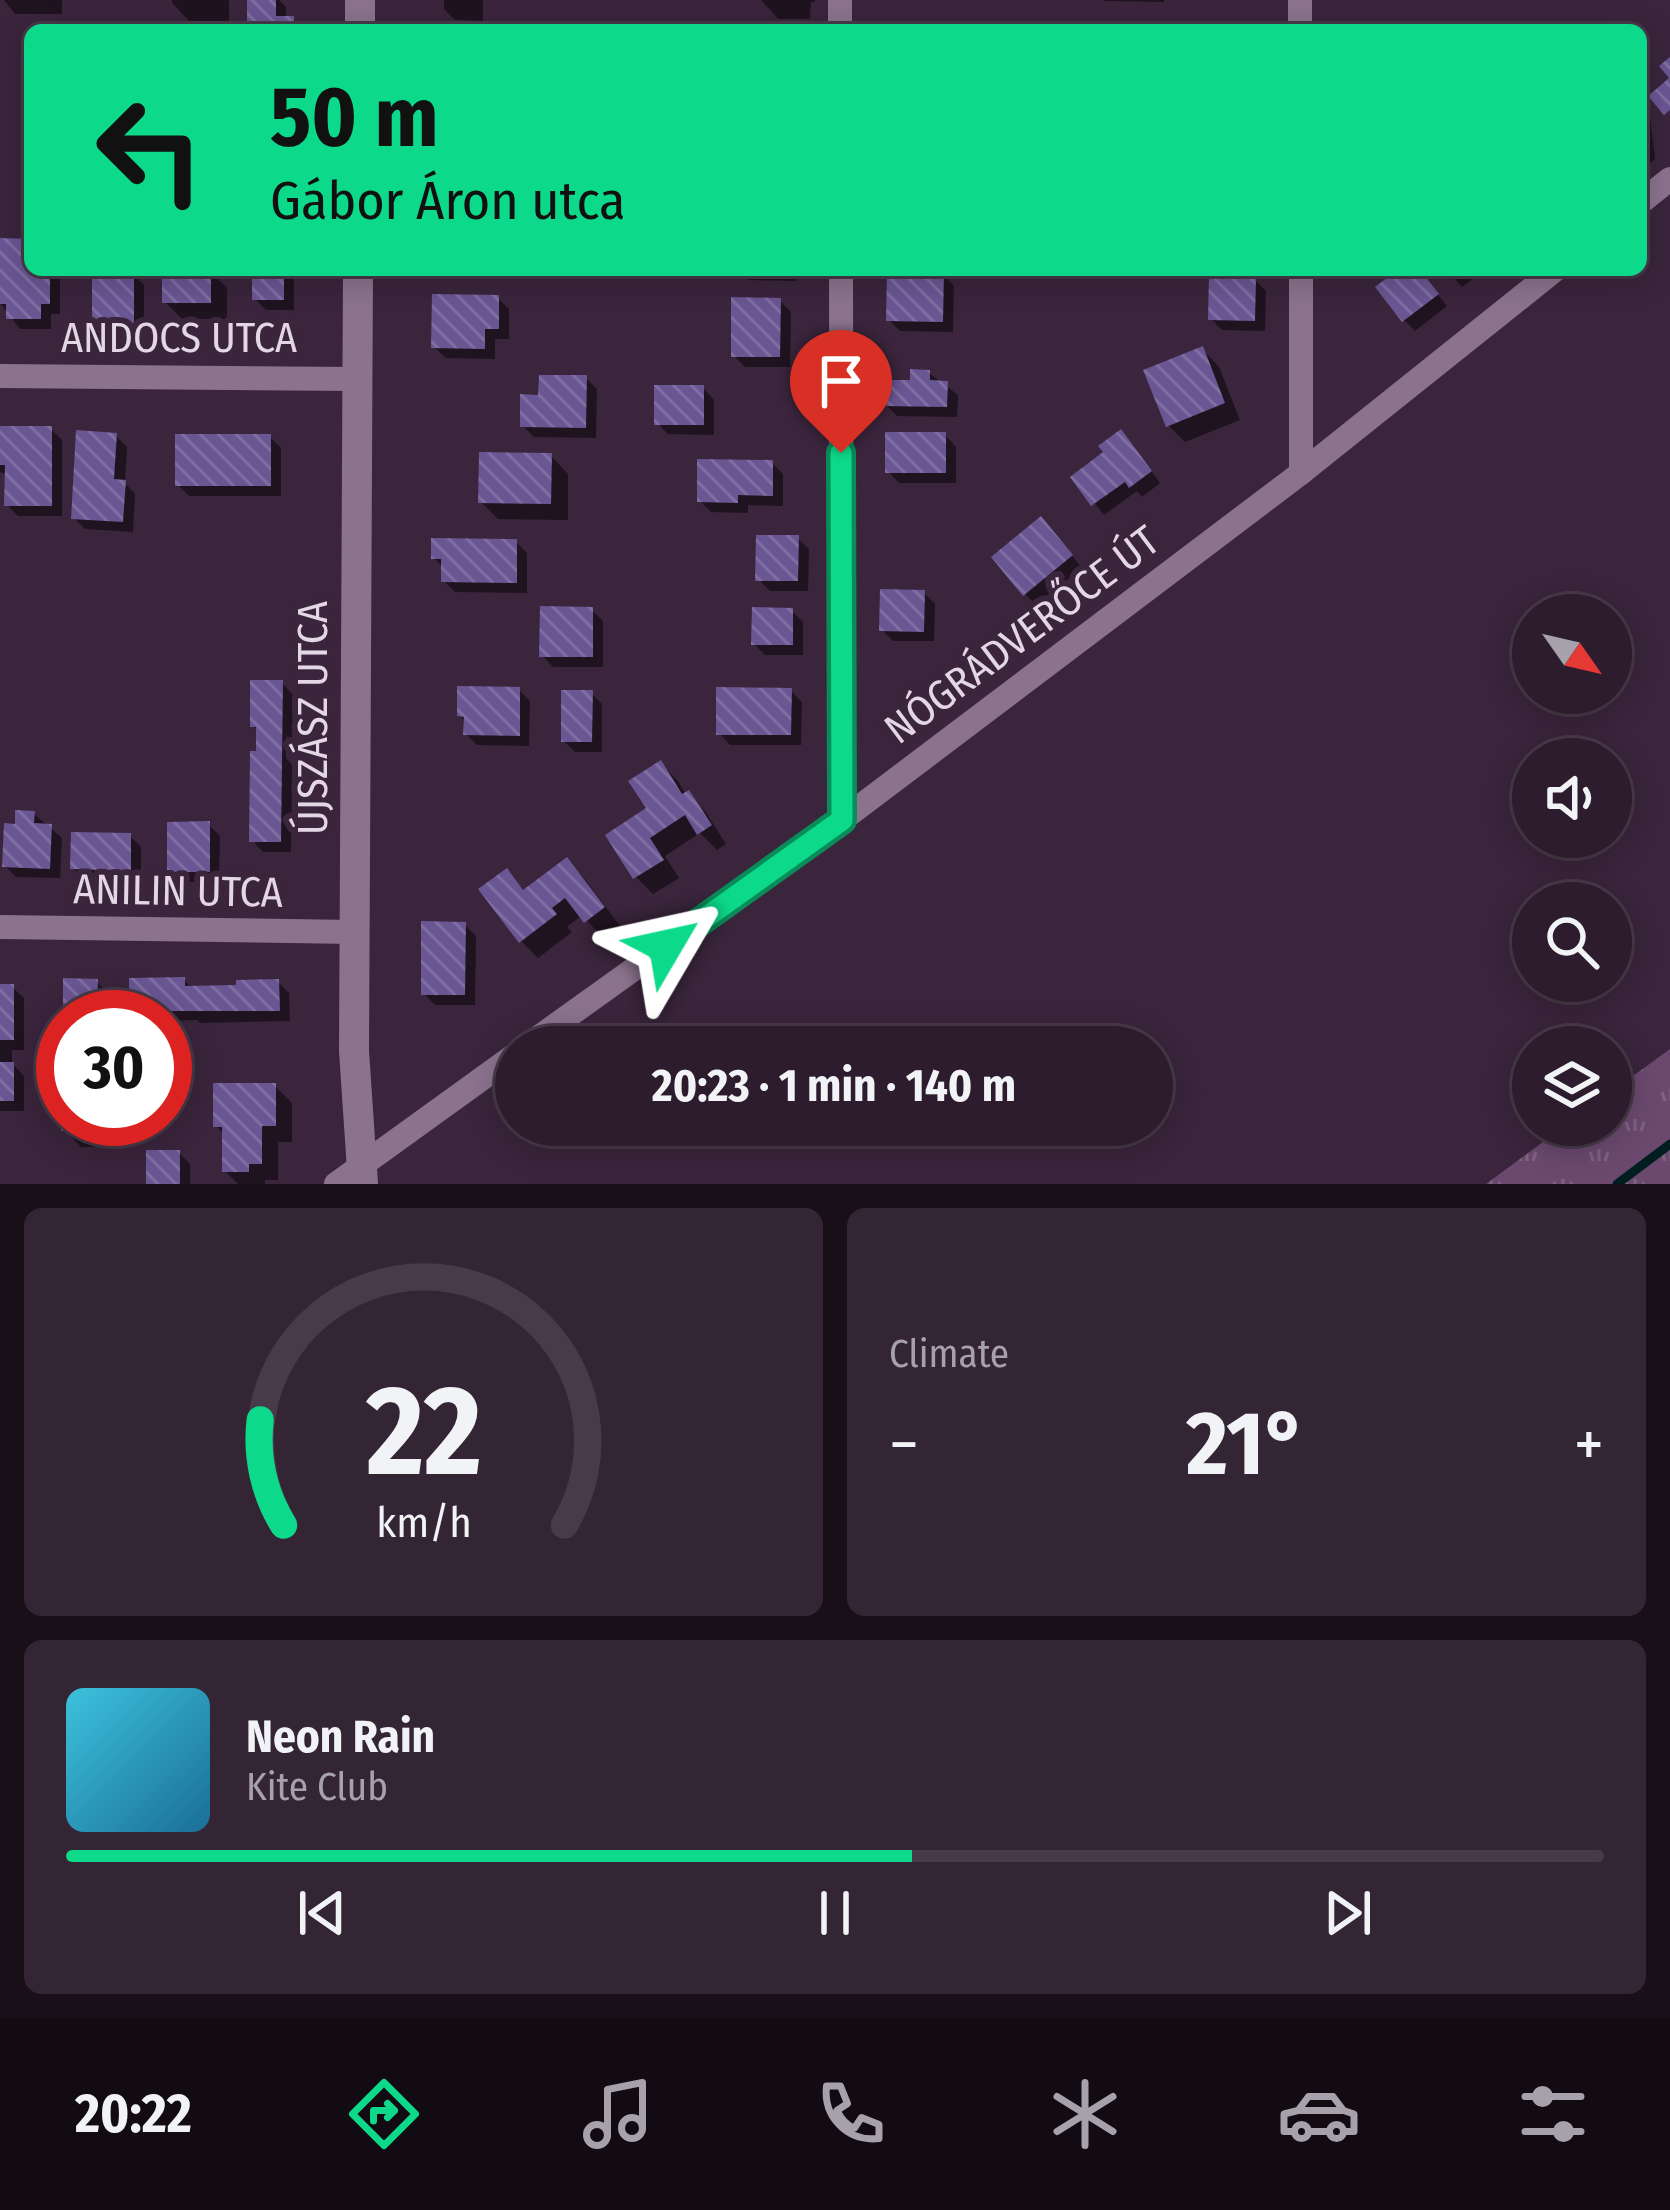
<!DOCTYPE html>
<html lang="en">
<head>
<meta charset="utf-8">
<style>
  :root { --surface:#2c1c2d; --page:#342535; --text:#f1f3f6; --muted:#a6a1aa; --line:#483a49; --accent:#0dd98a }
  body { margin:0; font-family:"Fira Sans Condensed",sans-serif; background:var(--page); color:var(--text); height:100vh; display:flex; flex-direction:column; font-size:45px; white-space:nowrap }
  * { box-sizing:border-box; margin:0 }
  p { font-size:39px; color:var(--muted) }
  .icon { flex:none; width:66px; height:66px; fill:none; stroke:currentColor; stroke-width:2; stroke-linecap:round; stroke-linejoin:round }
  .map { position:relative; height:1184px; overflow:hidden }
  .side { display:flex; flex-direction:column; gap:24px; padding:24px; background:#180f19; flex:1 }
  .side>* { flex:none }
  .hud { position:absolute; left:24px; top:24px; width:1623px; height:252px; border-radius:18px; box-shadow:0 6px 30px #0003,0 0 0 3px var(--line); background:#0dd98a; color:#111; overflow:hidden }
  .needle { width:78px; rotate:124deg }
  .controls { position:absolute; left:1512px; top:594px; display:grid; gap:24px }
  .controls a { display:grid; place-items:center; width:120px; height:120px; border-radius:50%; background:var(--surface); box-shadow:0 6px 30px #0003,0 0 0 3px var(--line); font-size:60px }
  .speed { position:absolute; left:36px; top:990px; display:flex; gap:24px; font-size:60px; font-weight:700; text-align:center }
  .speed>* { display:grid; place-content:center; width:156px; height:156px; border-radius:50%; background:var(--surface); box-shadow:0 6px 30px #0003,0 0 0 3px var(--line); line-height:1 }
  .speed .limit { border:18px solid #d22; background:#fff; color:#111 }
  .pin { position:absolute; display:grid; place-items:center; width:102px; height:102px; color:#fff; margin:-123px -51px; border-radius:50% 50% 50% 0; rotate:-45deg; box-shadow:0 0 12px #0007 }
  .pin .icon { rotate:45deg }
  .me { position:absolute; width:132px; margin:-66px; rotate:54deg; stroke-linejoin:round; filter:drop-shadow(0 0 9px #0008) }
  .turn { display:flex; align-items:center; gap:42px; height:252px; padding:0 48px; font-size:54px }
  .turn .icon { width:156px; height:156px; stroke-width:2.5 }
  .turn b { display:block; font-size:84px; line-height:102px }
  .big { font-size:90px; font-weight:700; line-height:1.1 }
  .side .widget { flex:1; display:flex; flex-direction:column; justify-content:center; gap:18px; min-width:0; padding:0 42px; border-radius:18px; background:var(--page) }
  .side .dial { align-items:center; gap:0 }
  .dial svg { height:312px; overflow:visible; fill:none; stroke:var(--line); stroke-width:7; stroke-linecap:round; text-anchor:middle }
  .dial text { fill:var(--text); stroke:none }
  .song { display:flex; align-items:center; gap:36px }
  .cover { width:144px; height:144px; border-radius:18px; background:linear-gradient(135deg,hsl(190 70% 55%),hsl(200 70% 35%)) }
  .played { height:12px; border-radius:6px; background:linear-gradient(90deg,var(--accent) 55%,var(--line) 55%) }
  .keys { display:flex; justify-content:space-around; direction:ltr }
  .heat { display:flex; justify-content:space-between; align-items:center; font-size:66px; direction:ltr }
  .side .tiles { flex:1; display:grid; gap:24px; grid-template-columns:1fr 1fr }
  .widget:last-child { grid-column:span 2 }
  .trip { position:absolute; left:495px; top:1026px; width:678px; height:120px; border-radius:60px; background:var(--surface); box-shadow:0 6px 30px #0003,0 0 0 3px var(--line); font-weight:700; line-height:120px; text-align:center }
  .dock { display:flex; height:192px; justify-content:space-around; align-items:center; background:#120b12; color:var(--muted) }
  .dock .icon { width:84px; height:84px }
  .dock .current { color:var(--accent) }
  .dock b { font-size:54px; color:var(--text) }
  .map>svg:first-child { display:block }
  .grass { fill:url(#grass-tufts) }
  .shadow { fill:#0007 }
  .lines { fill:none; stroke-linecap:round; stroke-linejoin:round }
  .stream { stroke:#001e20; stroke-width:9 }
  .building { fill:url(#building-back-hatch) }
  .minor { stroke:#8b738e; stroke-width:24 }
  .tertiary { stroke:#8b738e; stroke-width:30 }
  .route-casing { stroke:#088d5a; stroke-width:30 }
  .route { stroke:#0dd98a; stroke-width:21 }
  .labels { text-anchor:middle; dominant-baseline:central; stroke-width:12; stroke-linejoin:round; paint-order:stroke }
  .street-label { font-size:42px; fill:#e3d6e5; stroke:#3a253c }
</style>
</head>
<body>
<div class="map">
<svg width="1670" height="1184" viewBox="0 0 1670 1184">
  <defs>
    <pattern id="grass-tufts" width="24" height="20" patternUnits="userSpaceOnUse" patternTransform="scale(3)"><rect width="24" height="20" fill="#6b496f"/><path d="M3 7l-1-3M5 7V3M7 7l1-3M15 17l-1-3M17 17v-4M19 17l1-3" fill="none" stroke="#806283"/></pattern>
    <pattern id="building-back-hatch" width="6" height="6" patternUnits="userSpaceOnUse" patternTransform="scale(3)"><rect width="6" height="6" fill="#6a5693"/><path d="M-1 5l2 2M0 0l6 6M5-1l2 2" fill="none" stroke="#7f6ea2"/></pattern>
  </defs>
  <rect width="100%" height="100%" fill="#3a253c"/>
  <path class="grass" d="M1670,1049V1184H1486L1566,1125H1611V1092Z"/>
  <g class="shadow">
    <path d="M4,0H62V14H15Z"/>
    <path d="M172,0H229V21H189L172,3Z"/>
    <path d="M250,0H279L286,7V19H293L303,30H250Z"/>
    <path d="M444,0H483V21L455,20L444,9Z"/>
    <path d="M761,0H815V2H811L810,19H778Z"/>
    <path d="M1103,0H1164V2L1104,1Z"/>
    <path d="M1641,95L1648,102L1655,159L1641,170Z"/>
    <path d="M30,242V270H60V314H51V329H20L0,303Z"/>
    <path d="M218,270V279L227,288V319H182L165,302V271Z"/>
    <path d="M255,270H294V310H266L255,299Z"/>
    <path d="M739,270H797V281L749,280Z"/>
    <path d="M1402,270H1418L1447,306L1415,331L1404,320Z"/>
    <path d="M1447,270H1477L1480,273L1462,287Z"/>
    <path d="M133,274L144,285V344H106L95,333Z"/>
    <path d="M943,274L954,286L953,332L900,331L889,320Z"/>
    <path d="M1255,280L1266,291L1265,331L1222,330L1211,319Z"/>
    <path d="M498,298L509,309V339H495V359L446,358L434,347Z"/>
    <path d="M780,301L791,312L790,367H745L734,356Z"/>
    <path d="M1202,349L1219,367L1240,420L1185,442L1168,425Z"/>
    <path d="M929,373L958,395L957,417L897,416L886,405Z"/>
    <path d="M586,378L597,389L596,438L534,437L523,426L541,398Z"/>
    <path d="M703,388L714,400V435L668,434L657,423Z"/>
    <path d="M0,429H51L62,440V516H18L7,505L8,475L0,472Z"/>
    <path d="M945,435L956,447V483H899L888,471Z"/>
    <path d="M116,436L127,447L125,483L135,494L133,532L85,529L74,518Z"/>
    <path d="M270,437L281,448V496H189L178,485Z"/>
    <path d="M1132,444L1160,483L1142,497L1137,491L1104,515L1074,477Z"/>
    <path d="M551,456L568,474V520L498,519L481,502Z"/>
    <path d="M772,463L783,474V506L748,505V513L711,512L700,501Z"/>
    <path d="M1052,531L1082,568L1036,605L1025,594Z"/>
    <path d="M797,538L809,549L808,591H770L758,579Z"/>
    <path d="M516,542L527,553V593L455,592L444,581V568L434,558Z"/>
    <path d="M924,593L935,604L934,641H893L882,630Z"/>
    <path d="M592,610L603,621V667H553L542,655Z"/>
    <path d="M792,611L803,622V655H765L754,644Z"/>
    <path d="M282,683L293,695L292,737H286V758L292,765L291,852H263L252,840L259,732L253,726Z"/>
    <path d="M519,690L530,701L529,746L477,745L466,734V722L460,715Z"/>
    <path d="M791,691L802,702L801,745H730L719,733Z"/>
    <path d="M591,693L602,704V752H575L564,741Z"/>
    <path d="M661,764L678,781L686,795L705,811L726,844L717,850L700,833L665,856L679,878L653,894L636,877Z"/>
    <path d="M34,814L62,838L60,878L16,877L5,866L18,827Z"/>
    <path d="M208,824L220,836L219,882H181L170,871Z"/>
    <path d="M130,836L141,847V880L84,879L73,868Z"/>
    <path d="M567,861L584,878L620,926L603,938L582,915L567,927L572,932L538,958L521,941L506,872L526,892Z"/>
    <path d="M465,925L476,936L475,1005H435L424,994Z"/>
    <path d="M184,980L192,989L278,982L289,993L290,1021L200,1023L197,1020L165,1021V1017H140L132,1010Z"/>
    <path d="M97,982L114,999V1017H66Z"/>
    <path d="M0,987H12L24,998V1050H12V1063L24,1076V1111H0Z"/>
    <path d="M275,1086L292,1103V1142H278V1180H265V1184H238L225,1171V1135L216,1126Z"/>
    <path d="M64,1119H112L111,1147H81L64,1129Z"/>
    <path d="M179,1153L190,1164V1184H149Z"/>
  </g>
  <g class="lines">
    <path class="stream" d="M1617,1184L1670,1144"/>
  </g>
  <g class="building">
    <path d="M247,0H276V16H294V30H247Z"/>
    <path d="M1670,57V110L1664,115L1648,96L1669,78L1659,66Z"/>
    <path d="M0,238L30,239V270H50V304H41V319H6V304H0Z"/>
    <rect x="162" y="270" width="49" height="33"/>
    <rect x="252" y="270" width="32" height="30"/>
    <path d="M1397,270H1420L1439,294L1402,322L1375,287Z"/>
    <rect x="92" y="271" width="42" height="63"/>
    <path d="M887,271H944L943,322L886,321Z"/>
    <path d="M1209,276L1256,277L1255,321L1208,320Z"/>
    <path d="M432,294L499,295V329H485V349L431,348Z"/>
    <path d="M731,297L781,298L780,357H731Z"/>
    <path d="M1203,346L1225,403L1166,427L1143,370Z"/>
    <path d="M910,369L930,370V380L948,381L947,407L882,406L883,380H910Z"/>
    <path d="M539,375H587L586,428L520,427V394L538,395Z"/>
    <rect x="654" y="385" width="50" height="40"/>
    <path d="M0,426H52V506H4L5,465H0Z"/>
    <path d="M1121,429L1152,471L1129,488L1125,482L1091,506L1070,477L1103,452L1098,446Z"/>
    <path d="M76,430L117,433L114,479L126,480L123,522L71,519Z"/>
    <rect x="885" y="432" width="61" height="41"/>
    <rect x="175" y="434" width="96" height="52"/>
    <path d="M479,452L552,453L551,504L478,503Z"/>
    <path d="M697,459L773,460V496L738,495V503L697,502Z"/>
    <path d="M1041,516L1073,555L1023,596L991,557Z"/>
    <path d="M756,535H799L798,581H755Z"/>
    <path d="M431,538L517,539V583L441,582V559H431Z"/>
    <path d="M880,589L925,590L924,632L879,631Z"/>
    <path d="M540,606L593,607V657H539Z"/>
    <path d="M752,607L793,608V645H751Z"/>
    <path d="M250,680H283L281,842H249L250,751H256V727H250Z"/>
    <path d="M457,686L520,687V736L463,735L464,717L457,716Z"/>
    <path d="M716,687L792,688L791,735H716Z"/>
    <path d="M561,690H593L592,742H561Z"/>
    <path d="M661,760L682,794L689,790L712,825L697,835L685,815L650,838L664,860L633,879L605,835L646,808L628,781Z"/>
    <path d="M15,810L35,811L34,823L52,824L50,869L2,867L4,823L15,824Z"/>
    <path d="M210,821V872H167V822Z"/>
    <path d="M71,832L131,833V871L70,869Z"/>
    <path d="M567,857L605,907L584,923L565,898L552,908L557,914L519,943L478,889L507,868L523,890Z"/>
    <path d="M421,921L466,922L465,995H421Z"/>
    <path d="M185,977V986L236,985V980L279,979L280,1011H129V978Z"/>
    <path d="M63,978L98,979L97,1017H63Z"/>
    <rect x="0" y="984" width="14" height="56"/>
    <rect x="0" y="1062" width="14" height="39"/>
    <path d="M213,1083H276V1126H262V1164H249V1172H222V1127H213Z"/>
    <rect x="61" y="1119" width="34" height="12"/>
    <rect x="146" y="1150" width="34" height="34"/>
  </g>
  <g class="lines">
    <g class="minor">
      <path d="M840,0V30"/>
      <path d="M1300,0V30"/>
      <path d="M1641,202L1670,179"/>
      <path d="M841,270L842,820"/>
      <path d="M1301,270V473"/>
      <path d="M0,376L357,379"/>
      <path d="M0,927L354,932"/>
      <path d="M525,1047L842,820L1301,473L1555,270"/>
      <path d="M336,1184L516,1054"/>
    </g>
    <g class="tertiary">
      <path d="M360,30V0"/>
      <path d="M358,270L354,1051L363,1184"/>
    </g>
  </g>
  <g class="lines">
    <g class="route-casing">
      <path id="route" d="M666,946L842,820L841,453"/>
    </g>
    <use href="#route" class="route"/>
  </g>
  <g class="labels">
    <g class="street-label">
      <text x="179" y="338">ANDOCS UTCA</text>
      <text transform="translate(1022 635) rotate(-37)">NÓGRÁDVERŐCE ÚT</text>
      <text transform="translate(313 718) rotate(-90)">ÚJSZÁSZ UTCA</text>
      <text transform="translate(178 891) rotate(1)">ANILIN UTCA</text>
    </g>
  </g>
</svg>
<div class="controls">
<a><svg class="needle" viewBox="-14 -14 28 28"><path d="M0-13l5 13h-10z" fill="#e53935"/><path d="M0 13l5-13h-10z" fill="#a6a1aa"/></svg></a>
<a><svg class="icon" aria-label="sound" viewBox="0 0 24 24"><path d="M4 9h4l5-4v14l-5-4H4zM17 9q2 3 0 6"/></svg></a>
<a><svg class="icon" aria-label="search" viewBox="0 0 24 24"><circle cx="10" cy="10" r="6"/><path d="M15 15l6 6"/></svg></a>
<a><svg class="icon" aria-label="layers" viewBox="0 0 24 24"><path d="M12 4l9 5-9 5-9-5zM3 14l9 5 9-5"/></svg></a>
</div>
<div class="speed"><div class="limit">30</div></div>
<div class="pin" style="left:841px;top:453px;background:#d93025"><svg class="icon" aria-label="arrive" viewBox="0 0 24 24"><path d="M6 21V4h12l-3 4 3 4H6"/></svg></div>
<svg class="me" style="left:666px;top:946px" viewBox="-20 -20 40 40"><path d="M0-17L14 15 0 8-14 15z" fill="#0dd98a" stroke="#fff" stroke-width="4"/></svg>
<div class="trip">20:23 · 1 min · 140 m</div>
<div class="hud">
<div class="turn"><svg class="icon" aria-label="left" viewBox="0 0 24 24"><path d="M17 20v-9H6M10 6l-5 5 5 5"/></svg><div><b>50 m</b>Gábor Áron utca</div></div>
</div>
</div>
<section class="side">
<div class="tiles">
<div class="widget dial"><svg viewBox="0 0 100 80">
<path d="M14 69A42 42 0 1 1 86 69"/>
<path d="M14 69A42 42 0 0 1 8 42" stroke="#0dd98a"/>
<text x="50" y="56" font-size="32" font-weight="700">22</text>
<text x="50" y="72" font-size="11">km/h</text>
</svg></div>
<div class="widget"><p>Climate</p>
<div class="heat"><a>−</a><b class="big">21°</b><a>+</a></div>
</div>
<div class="widget">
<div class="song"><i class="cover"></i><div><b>Neon Rain</b><p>Kite Club</p></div></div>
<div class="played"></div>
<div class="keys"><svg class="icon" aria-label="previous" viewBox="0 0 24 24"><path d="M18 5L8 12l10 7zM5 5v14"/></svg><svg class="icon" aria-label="pause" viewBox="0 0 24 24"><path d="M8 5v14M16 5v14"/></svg><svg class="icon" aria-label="next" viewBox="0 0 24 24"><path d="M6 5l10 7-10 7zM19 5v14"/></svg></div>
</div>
</div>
</section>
<nav class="dock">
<b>20:22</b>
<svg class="icon current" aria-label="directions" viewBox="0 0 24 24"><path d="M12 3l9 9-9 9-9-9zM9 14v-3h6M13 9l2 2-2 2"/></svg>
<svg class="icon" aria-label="music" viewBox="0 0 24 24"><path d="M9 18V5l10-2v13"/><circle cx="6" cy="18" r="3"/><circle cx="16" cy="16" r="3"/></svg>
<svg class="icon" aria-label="phone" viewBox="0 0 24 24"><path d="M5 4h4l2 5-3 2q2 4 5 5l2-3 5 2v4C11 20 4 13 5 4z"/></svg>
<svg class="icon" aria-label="climate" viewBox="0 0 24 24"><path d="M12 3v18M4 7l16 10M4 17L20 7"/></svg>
<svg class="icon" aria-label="car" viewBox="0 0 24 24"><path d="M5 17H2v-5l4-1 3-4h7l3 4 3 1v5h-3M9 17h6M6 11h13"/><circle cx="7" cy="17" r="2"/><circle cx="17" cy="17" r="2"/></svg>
<svg class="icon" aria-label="filters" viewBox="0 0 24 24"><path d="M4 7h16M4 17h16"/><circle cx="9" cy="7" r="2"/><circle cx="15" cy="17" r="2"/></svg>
</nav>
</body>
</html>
